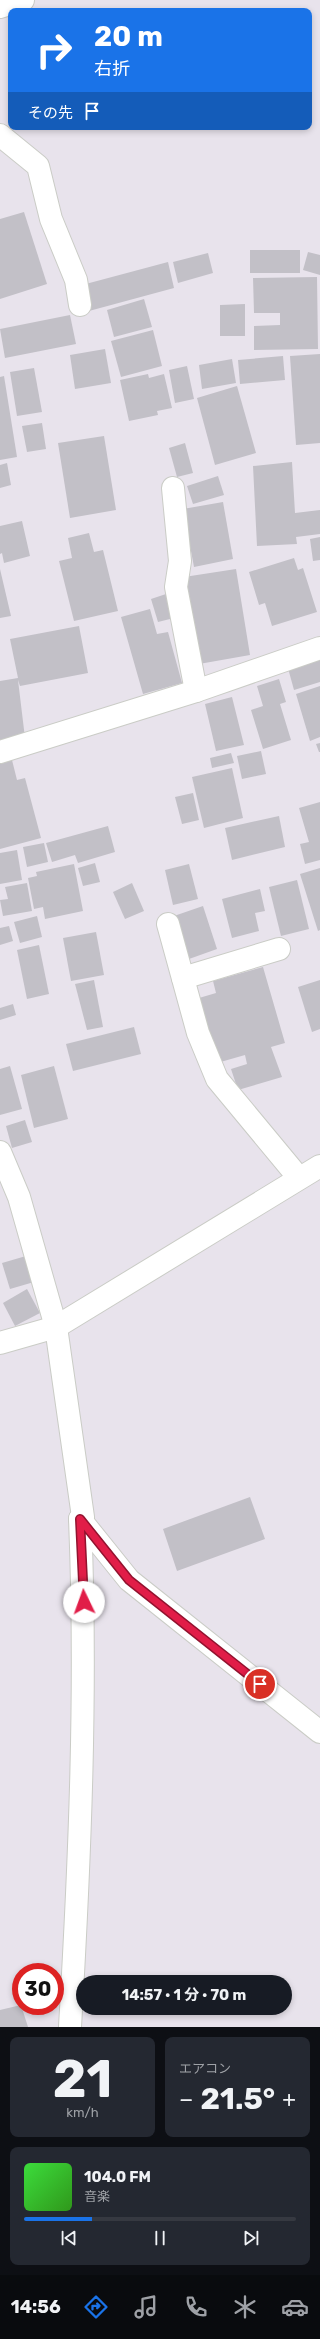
<!DOCTYPE html>
<html lang="ja">
<head>
<meta charset="utf-8">
<style>
  :root { --surface:#171b24; --page:#242831; --text:#f1f3f6; --muted:#9ea1a6; --line:#363941; --accent:#1a73e8 }
  body { margin:0; font-family:Rubik,"Noto Sans JP",sans-serif; background:var(--page); color:var(--text); height:100vh; display:flex; flex-direction:column; font-size:15px; white-space:nowrap }
  * { box-sizing:border-box; margin:0 }
  p { font-size:13px; color:var(--muted) }
  .icon { flex:none; width:22px; height:22px; fill:none; stroke:currentColor; stroke-width:2; stroke-linecap:round; stroke-linejoin:round }
  .map { position:relative; height:2027px; overflow:hidden }
  .details { display:flex; flex-direction:column; gap:10px; padding:10px; background:#0d0f14; flex:1 }
  .details>* { flex:none }
  .hud { position:absolute; left:8px; top:8px; width:304px; height:122px; border-radius:8px; box-shadow:0 2px 6px #0003; background:#1a73e8; color:#fff; overflow:hidden }
  .speed { position:absolute; left:12px; top:1963px; display:flex; gap:8px; font-size:20px; font-weight:700; text-align:center }
  .speed>* { display:grid; place-content:center; width:52px; height:52px; border-radius:50%; background:var(--surface); box-shadow:0 2px 6px #0003; line-height:1 }
  .speed .limit { border:6px solid #d22; background:#fff; color:#111 }
  .pin { position:absolute; display:grid; place-items:center; width:34px; height:34px; color:#fff; margin:-17px; border:2px solid #fff; border-radius:50%; box-shadow:0 1px 4px #0007 }
  .me { position:absolute; width:44px; margin:-22px; rotate:357deg; stroke-linejoin:round; filter:drop-shadow(0 0 3px #0008) }
  .turn { display:flex; align-items:center; gap:14px; height:84px; padding:0 20px; font-size:18px }
  .turn .icon { width:52px; height:52px; stroke-width:2.5 }
  .turn b { display:block; font-size:28px; line-height:34px }
  .then { display:flex; align-items:center; height:38px; padding:0 20px; background:#0003; gap:8px; font-size:15px }
  .big { font-size:30px; font-weight:700; line-height:1.1 }
  .details .tile { flex:1; display:flex; flex-direction:column; justify-content:center; gap:6px; min-width:0; padding:0 14px; border-radius:8px; background:var(--page) }
  .details .dial { align-items:center; gap:0 }
  .dial b { font-size:52px; line-height:1 }
  .song { display:flex; align-items:center; gap:12px }
  .cover { width:48px; height:48px; border-radius:6px; background:linear-gradient(135deg,hsl(120 70% 55%),hsl(110 70% 35%)) }
  .played { height:4px; border-radius:2px; background:linear-gradient(90deg,var(--accent) 25%,var(--line) 25%) }
  .keys { display:flex; justify-content:space-around; direction:ltr }
  .heat { display:flex; justify-content:space-between; align-items:center; font-size:22px; direction:ltr }
  .details .tiles { flex:1; display:grid; gap:10px; grid-template-columns:1fr 1fr }
  .tile:last-child { grid-column:span 2 }
  .trip { position:absolute; left:76px; top:1975px; width:216px; height:40px; border-radius:20px; background:var(--surface); box-shadow:0 2px 6px #0003; font-weight:700; line-height:40px; text-align:center }
  .menu { display:flex; height:64px; justify-content:space-around; align-items:center; background:#090b0e; color:var(--muted) }
  .menu .icon { width:28px; height:28px }
  .menu .active { color:var(--accent) }
  .menu b { font-size:18px; color:var(--text) }
  .map>svg:first-child { display:block }
  .building { fill:#c2c0c7 }
  .lines { fill:none; stroke-linecap:round; stroke-linejoin:round }
  .minor-casing { stroke:#caccc6; stroke-width:24 }
  .minor { stroke:#fff; stroke-width:22 }
  .route-casing { stroke:#92132f; stroke-width:10 }
  .route { stroke:#e11d48; stroke-width:7 }
</style>
</head>
<body>
<div class="map">
<svg width="320" height="2027" viewBox="0 0 320 2027">
  <rect width="100%" height="100%" fill="#e8e3ec"/>
  <g class="building">
    <path d="M24,212L47,284L0,299V219Z"/>
    <rect x="250" y="250" width="50" height="23"/>
    <path d="M308,252L320,255V275L303,270Z"/>
    <path d="M208,253L213,273L178,283L173,262Z"/>
    <path d="M168,262L174,288L89,311L82,285Z"/>
    <path d="M317,277L318,349L254,350V326L280,325V313H254L253,278Z"/>
    <path d="M144,299L152,327L114,337L107,310Z"/>
    <path d="M245,304V336H220V305Z"/>
    <path d="M70,315L76,344L5,358L0,329Z"/>
    <path d="M153,330L162,366L121,377L111,341Z"/>
    <path d="M105,349L111,383L75,389L70,355Z"/>
    <path d="M320,354V443L296,445L290,356Z"/>
    <path d="M283,356L285,380L240,384L238,360Z"/>
    <path d="M232,359L236,383L202,389L199,365Z"/>
    <path d="M187,366L194,399L175,403L169,370Z"/>
    <path d="M34,368L42,412L17,416L10,372Z"/>
    <path d="M148,374L149,378L164,374L172,408L157,411L158,415L129,421L120,380Z"/>
    <path d="M4,376L17,457L0,460V377Z"/>
    <path d="M237,386L256,453L215,465L197,398Z"/>
    <path d="M42,423L46,449L27,452L22,426Z"/>
    <path d="M104,436L116,510L70,518L58,443Z"/>
    <path d="M185,443L193,473L177,477L169,448Z"/>
    <path d="M292,462L295,513L320,510V534L296,537L297,544L257,546L253,466Z"/>
    <path d="M7,463L11,485L0,488V465Z"/>
    <path d="M218,476L224,495L193,504L187,486Z"/>
    <path d="M223,502L233,559L194,567L183,509Z"/>
    <path d="M22,521L30,556L4,563L2,553L0,554V526Z"/>
    <path d="M89,533L94,552L103,550L118,611L74,621L59,561L72,558L68,538Z"/>
    <path d="M320,537V560L313,561L310,539Z"/>
    <path d="M294,558L298,570L303,568L317,612L272,626L265,603L259,605L249,572Z"/>
    <path d="M0,569L11,616L0,618Z"/>
    <path d="M236,569L250,655L199,664L184,577Z"/>
    <path d="M166,594L174,618L158,622L151,599Z"/>
    <path d="M150,609L157,634L168,632L182,683L143,694L121,617Z"/>
    <path d="M79,626L88,673L20,686L18,680L25,738L0,741V681L18,678L10,639Z"/>
    <path d="M320,650V682L294,690L286,661Z"/>
    <path d="M279,679L286,702L280,704L291,740L263,749L251,710L263,706L257,686Z"/>
    <path d="M320,686V737L310,741L296,694Z"/>
    <path d="M232,697L244,745L216,751L205,704Z"/>
    <path d="M320,743V752H319L316,744Z"/>
    <path d="M261,751L266,774L242,779L237,756Z"/>
    <path d="M231,753L234,763L212,768L210,758Z"/>
    <path d="M12,760L17,780L25,778L41,838L0,849V763Z"/>
    <path d="M232,768L243,818L204,828L192,777Z"/>
    <path d="M193,793L199,820L182,824L175,797Z"/>
    <path d="M320,802V860L305,864L300,844L309,842L299,808Z"/>
    <path d="M279,816L285,847L232,860L225,828Z"/>
    <path d="M108,826L115,852L78,863L75,855L52,862L46,843Z"/>
    <path d="M44,843L48,862L27,867L23,847Z"/>
    <path d="M17,850L22,880L0,884V853Z"/>
    <path d="M95,863L100,882L83,886L78,868Z"/>
    <path d="M74,864L83,911L45,919L43,907L34,909L28,878L37,876L36,872Z"/>
    <path d="M189,864L198,899L173,905L165,870Z"/>
    <path d="M320,868V930L318,931L300,874Z"/>
    <path d="M297,880L309,929L281,936L269,887Z"/>
    <path d="M27,883L32,911L3,916L0,900L8,899L5,887Z"/>
    <path d="M132,883L144,911L125,919L113,892Z"/>
    <path d="M260,889L265,911L255,913L259,931L232,938L222,899Z"/>
    <path d="M203,906L217,949L189,959L174,916Z"/>
    <path d="M37,916L42,937L20,943L14,922Z"/>
    <path d="M9,926L13,941L0,945V928Z"/>
    <path d="M96,932L104,975L71,981L63,938Z"/>
    <path d="M39,945L49,994L27,999L17,950Z"/>
    <path d="M263,967L285,1043L271,1047L282,1077L238,1090L231,1069L247,1064L245,1055L217,1063L199,998L216,993L213,981Z"/>
    <path d="M94,980L103,1027L87,1030L75,984Z"/>
    <path d="M320,980V1029L312,1032L298,987Z"/>
    <path d="M13,1004L16,1015L0,1020V1008Z"/>
    <path d="M134,1027L141,1054L73,1071L66,1044Z"/>
    <path d="M10,1066L22,1109L0,1115V1069Z"/>
    <path d="M54,1066L68,1119L34,1128L21,1075Z"/>
    <path d="M25,1120L32,1142L12,1148L6,1126Z"/>
    <path d="M26,1256L34,1282L10,1289L2,1263Z"/>
    <path d="M27,1289L40,1313L15,1326L3,1303Z"/>
    <path d="M250,1497L265,1539L177,1571L163,1529Z"/>
    <path d="M21,2005L28,2027H0V2010Z"/>
  </g>
  <g class="lines">
    <g class="minor-casing">
      <g id="minor">
        <path d="M0,7L23,0"/>
        <path d="M0,135L38,166L51,219L76,280L80,305"/>
        <path d="M173,488L180,561L176,587L196,691"/>
        <path d="M0,752L196,691L320,648"/>
        <path d="M168,924L198,1033L217,1079L299,1178"/>
        <path d="M183,978L279,949"/>
        <path d="M0,1152L19,1197L56,1327L83,1517L80,1519C87,1689 80,1857 70,2027"/>
        <path d="M0,1343L56,1327L320,1166"/>
        <path d="M80,1519L129,1580L320,1732"/>
      </g>
    </g>
    <use href="#minor" class="minor"/>
  </g>
  <g class="lines">
    <g class="route-casing">
      <path id="route" d="M84,1602L80,1519L129,1580L260,1684"/>
    </g>
    <use href="#route" class="route"/>
  </g>
</svg>
<div class="speed"><div class="limit">30</div></div>
<div class="pin" style="left:260px;top:1684px;background:#d93025"><svg class="icon" aria-label="arrive" viewBox="0 0 24 24"><path d="M6 21V4h12l-3 4 3 4H6"/></svg></div>
<svg class="me" style="left:84px;top:1602px" viewBox="-20 -20 40 40"><circle r="19" fill="#fff"/><path d="M0-13L10 11 0 6-10 11z" fill="#e11d48"/></svg>
<div class="trip">14:57 · 1 分 · 70 m</div>
<div class="hud">
<div class="turn"><svg class="icon" aria-label="right" viewBox="0 0 24 24"><path d="M7 20v-9h11M14 6l5 5-5 5"/></svg><div><b>20 m</b>右折</div></div>
<div class="then">その先<svg class="icon" aria-label="arrive" viewBox="0 0 24 24"><path d="M6 21V4h12l-3 4 3 4H6"/></svg></div>
</div>
</div>
<section class="details">
<div class="tiles">
<div class="tile dial"><b>21</b><p>km/h</p></div>
<div class="tile"><p>エアコン</p>
<div class="heat"><a>−</a><b class="big">21.5°</b><a>+</a></div>
</div>
<div class="tile">
<div class="song"><i class="cover"></i><div><b>104.0 FM</b><p>音楽</p></div></div>
<div class="played"></div>
<div class="keys"><svg class="icon" aria-label="previous" viewBox="0 0 24 24"><path d="M18 5L8 12l10 7zM5 5v14"/></svg><svg class="icon" aria-label="pause" viewBox="0 0 24 24"><path d="M8 5v14M16 5v14"/></svg><svg class="icon" aria-label="next" viewBox="0 0 24 24"><path d="M6 5l10 7-10 7zM19 5v14"/></svg></div>
</div>
</div>
</section>
<nav class="menu">
<b>14:56</b>
<svg class="icon active" aria-label="directions" viewBox="0 0 24 24"><path d="M12 3l9 9-9 9-9-9zM9 14v-3h6M13 9l2 2-2 2"/></svg>
<svg class="icon" aria-label="music" viewBox="0 0 24 24"><path d="M9 18V5l10-2v13"/><circle cx="6" cy="18" r="3"/><circle cx="16" cy="16" r="3"/></svg>
<svg class="icon" aria-label="phone" viewBox="0 0 24 24"><path d="M5 4h4l2 5-3 2q2 4 5 5l2-3 5 2v4C11 20 4 13 5 4z"/></svg>
<svg class="icon" aria-label="climate" viewBox="0 0 24 24"><path d="M12 3v18M4 7l16 10M4 17L20 7"/></svg>
<svg class="icon" aria-label="car" viewBox="0 0 24 24"><path d="M5 17H2v-5l4-1 3-4h7l3 4 3 1v5h-3M9 17h6M6 11h13"/><circle cx="7" cy="17" r="2"/><circle cx="17" cy="17" r="2"/></svg>
</nav>
</body>
</html>
